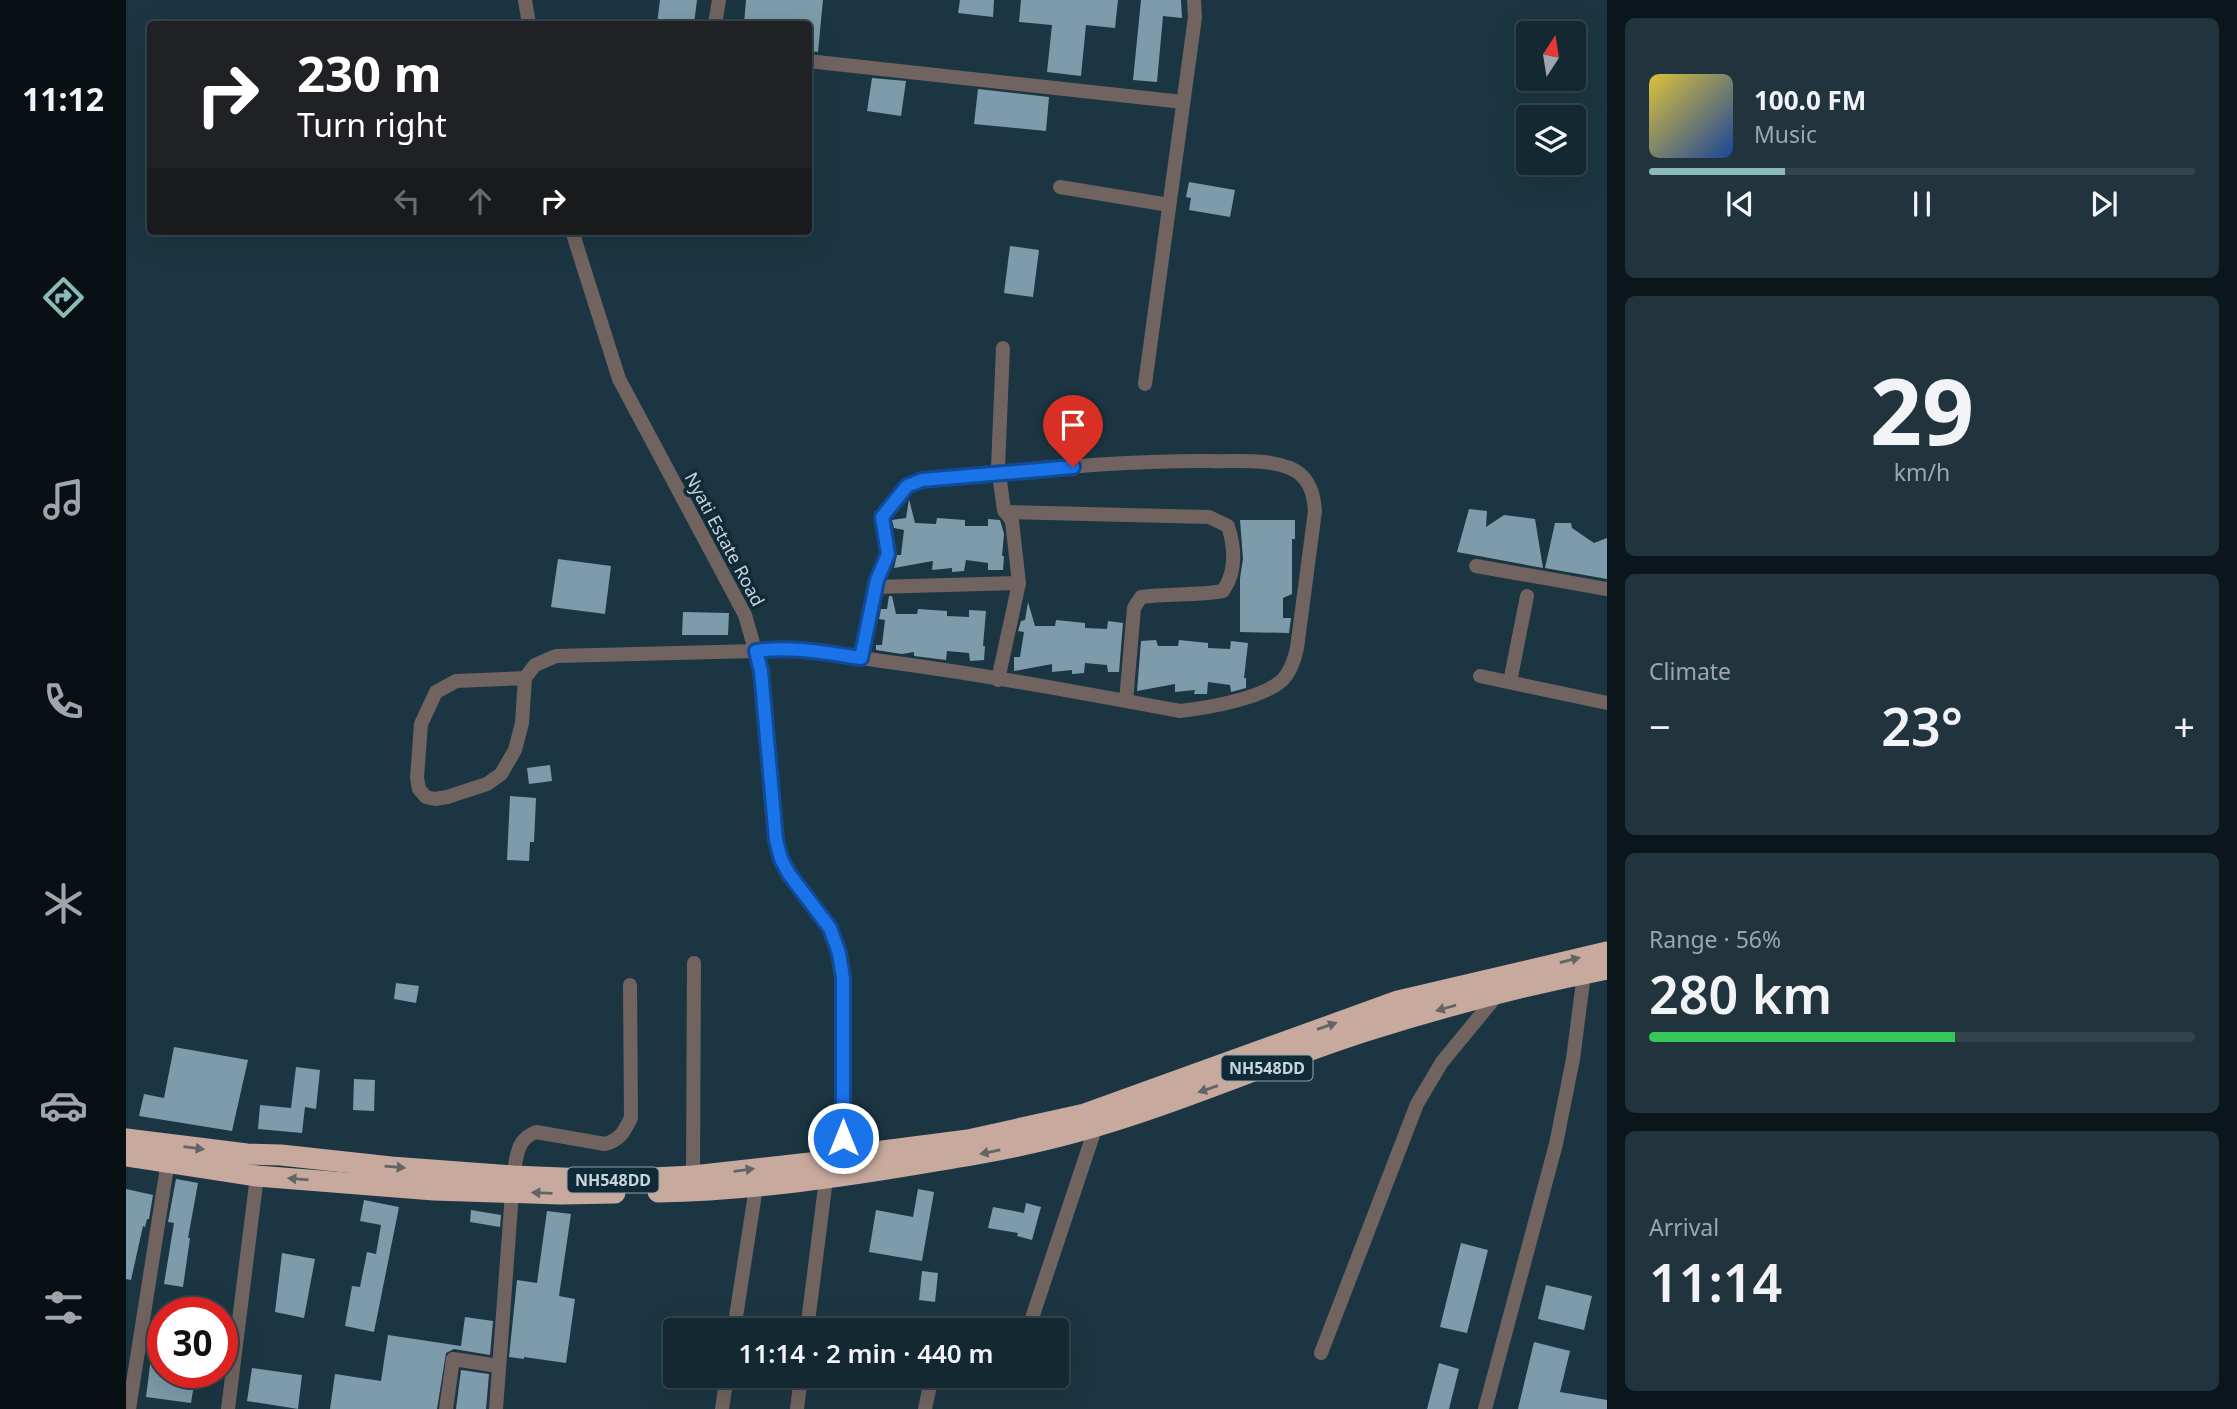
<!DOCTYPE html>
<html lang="en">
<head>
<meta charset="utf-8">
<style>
  :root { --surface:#142832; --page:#21343e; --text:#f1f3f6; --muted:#9da6ac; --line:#33444d; --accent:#8bbbb9 }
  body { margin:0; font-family:"Noto Sans",sans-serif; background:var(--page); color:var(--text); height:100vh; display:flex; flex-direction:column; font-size:26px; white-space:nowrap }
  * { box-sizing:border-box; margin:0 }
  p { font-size:23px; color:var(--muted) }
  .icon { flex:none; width:38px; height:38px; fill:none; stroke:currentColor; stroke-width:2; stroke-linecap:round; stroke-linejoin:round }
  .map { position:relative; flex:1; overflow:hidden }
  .drawer { display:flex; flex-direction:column; gap:18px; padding:18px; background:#0b161c; width:630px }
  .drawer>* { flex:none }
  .hud { position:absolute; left:21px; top:21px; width:665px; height:214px; border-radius:7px; box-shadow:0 7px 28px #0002,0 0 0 2px var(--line); background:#202124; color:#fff; overflow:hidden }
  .needle { width:46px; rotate:12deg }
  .controls { position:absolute; left:1390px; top:21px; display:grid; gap:14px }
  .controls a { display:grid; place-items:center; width:70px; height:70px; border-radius:7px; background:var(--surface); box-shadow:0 7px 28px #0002,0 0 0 2px var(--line); font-size:35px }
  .speed { position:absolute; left:21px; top:1297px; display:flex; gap:14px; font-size:35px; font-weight:700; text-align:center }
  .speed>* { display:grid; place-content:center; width:91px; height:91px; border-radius:50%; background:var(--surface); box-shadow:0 7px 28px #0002,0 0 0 2px var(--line); line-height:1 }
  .speed .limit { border:10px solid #d22; background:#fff; color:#111 }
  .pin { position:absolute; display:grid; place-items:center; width:60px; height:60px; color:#fff; margin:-72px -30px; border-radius:50% 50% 50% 0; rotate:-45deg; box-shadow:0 0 7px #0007 }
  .pin .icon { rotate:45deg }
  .me { position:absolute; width:77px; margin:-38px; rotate:0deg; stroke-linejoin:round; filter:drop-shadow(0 0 5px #0008) }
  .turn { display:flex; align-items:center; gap:24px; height:147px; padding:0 35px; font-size:32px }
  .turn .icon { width:91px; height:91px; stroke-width:2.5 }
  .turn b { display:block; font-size:49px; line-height:60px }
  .lanes { display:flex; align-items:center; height:66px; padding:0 35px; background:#0003; justify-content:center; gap:35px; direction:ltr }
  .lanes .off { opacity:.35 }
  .big { font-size:52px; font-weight:600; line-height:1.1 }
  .drawer .tile { flex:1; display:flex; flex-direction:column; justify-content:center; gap:10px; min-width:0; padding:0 24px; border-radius:10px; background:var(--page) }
  .drawer .dial { align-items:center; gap:0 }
  .dial b { font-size:91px; line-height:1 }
  .song { display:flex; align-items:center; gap:21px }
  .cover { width:84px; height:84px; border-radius:10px; background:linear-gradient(135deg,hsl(50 70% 55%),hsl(220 70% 35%)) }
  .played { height:7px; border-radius:4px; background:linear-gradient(90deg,var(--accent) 25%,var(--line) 25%) }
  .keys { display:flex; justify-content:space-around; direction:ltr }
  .heat { display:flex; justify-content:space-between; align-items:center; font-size:38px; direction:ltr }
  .charge { height:10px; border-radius:5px; background:linear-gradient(90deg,#34c759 56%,var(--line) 0) }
  .trip { position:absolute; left:537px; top:1318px; width:406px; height:70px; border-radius:7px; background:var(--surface); box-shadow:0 7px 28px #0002,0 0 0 2px var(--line); font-weight:600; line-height:70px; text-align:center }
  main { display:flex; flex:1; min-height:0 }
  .menu { display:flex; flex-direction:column; width:126px; justify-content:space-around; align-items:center; background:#081014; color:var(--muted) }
  .menu .icon { width:49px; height:49px }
  .menu .current { color:var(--accent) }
  .menu b { font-size:32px; color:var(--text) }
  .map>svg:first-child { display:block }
  .building { fill:#7d9baa }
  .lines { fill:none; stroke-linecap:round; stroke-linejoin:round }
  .street { stroke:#716460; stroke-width:14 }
  .highway { stroke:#c8a99e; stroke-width:21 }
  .oneway { fill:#636465 }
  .route-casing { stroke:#114b97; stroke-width:18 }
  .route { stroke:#1a73e8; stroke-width:12 }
  .labels { text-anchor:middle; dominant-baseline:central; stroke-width:7; stroke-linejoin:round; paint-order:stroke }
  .shield { fill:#102b37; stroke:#90a3ac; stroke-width:2 }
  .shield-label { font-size:16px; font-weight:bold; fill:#c7d6de }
  .street-label { font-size:18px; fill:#c7d6de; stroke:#102b37 }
</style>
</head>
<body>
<main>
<nav class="menu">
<b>11:12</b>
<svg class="icon current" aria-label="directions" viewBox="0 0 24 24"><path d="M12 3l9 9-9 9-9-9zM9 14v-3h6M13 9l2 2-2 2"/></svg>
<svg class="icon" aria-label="music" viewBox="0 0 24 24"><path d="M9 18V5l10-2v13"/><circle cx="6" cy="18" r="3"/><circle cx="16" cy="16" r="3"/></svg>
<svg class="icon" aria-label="phone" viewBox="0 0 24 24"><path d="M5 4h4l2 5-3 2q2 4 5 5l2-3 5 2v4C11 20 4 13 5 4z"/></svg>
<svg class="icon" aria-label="climate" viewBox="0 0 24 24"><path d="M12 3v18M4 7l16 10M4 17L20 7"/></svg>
<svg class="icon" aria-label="car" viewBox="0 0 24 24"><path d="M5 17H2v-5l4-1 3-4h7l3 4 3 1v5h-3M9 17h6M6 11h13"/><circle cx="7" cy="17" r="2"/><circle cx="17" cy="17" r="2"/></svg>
<svg class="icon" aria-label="filters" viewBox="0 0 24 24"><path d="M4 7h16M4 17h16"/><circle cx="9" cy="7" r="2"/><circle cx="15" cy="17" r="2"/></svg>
</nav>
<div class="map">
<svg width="1481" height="1409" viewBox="0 0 1481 1409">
  <rect width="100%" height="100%" fill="#1b3642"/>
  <g class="building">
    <path d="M534,0H571L568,24H531Z"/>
    <path d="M620,0H697L692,52L682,51V24H618Z"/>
    <path d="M834,0H868L867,17L832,13Z"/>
    <path d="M895,0H992L989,28L960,25L955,76L921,72L926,25L893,22Z"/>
    <path d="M1015,0H1055L1056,18L1037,16L1031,82L1007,80Z"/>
    <path d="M746,78L780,81L775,116L741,111Z"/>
    <path d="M852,89L923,97L920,131L848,124Z"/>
    <path d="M1063,182L1109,190L1104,217L1063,210L1065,198L1060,197Z"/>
    <path d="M884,246L913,250L907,297L878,293Z"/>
    <path d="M783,499L789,523L810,524L811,518L839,520V526H862V519L874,520L878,534L876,556H878L877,570H862V563L840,560L838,571L826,572V568L806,570L807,561L768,568L771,555H775L778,530L768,528L766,520L780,518Z"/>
    <path d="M1343,509L1361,511L1360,527L1378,515L1409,519L1417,568L1331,552Z"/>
    <path d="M1114,520H1169V539H1166V594L1157,598V618H1165L1163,633L1114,632V578L1117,559Z"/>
    <path d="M1429,523H1445L1446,528L1468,543L1481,538V579L1419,568Z"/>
    <path d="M432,559L485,566L479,614L425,607Z"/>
    <path d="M763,596H766L770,614H791L792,609L821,611V616L843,617V610L860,611L857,646H859L858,660L844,661L843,653L821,651L820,660L788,656V652L776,654L750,650V645H756L759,620L753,619L755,609H761Z"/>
    <path d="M902,602L909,626H929L930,620L959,623V628L981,629L982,621L997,623L993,672H982L981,665L959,663L958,673L946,674V670L926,672V664L888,671V657H894L898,632L892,631L895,621L899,620Z"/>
    <path d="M557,612L603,613L602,635H556Z"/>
    <path d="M1030,640L1032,646H1052L1053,640L1082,643V648L1104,649L1105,641L1122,643L1118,678H1120V688L1105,692L1104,685L1082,682L1081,694H1068L1069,690L1049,692V684L1011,691L1015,641Z"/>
    <path d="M424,765L426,781L403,784L401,768Z"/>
    <path d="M384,796L410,798L408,842H404L403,861L381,860Z"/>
    <path d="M270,983L293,986L290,1003L268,999Z"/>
    <path d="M48,1047L122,1060L106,1131L13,1116L18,1094L38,1098Z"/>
    <path d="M170,1067L194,1070L190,1109L179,1107L176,1133L132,1129L134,1105L165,1108Z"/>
    <path d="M228,1079L249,1080L248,1111L227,1110Z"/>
    <path d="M50,1179L72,1183L62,1238H64L57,1287L38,1284L48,1223L42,1222Z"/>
    <path d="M0,1189L27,1195L23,1219H21L19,1227L17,1226L5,1280L0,1279Z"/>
    <path d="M792,1189L808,1192L796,1261L743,1252L750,1210L787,1217Z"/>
    <path d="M238,1200L273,1207L248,1332L219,1326L226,1286L234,1287L241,1252L250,1254L255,1225L234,1221Z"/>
    <path d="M900,1203L915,1207L906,1240L891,1236L892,1233L862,1228L867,1207L898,1213Z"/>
    <path d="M345,1210L375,1215L374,1227L344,1222Z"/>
    <path d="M421,1211L445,1214L433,1296L449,1299L440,1363L398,1357V1359L383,1357L391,1280L411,1283Z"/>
    <path d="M1335,1243L1362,1250L1341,1333L1314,1327Z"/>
    <path d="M156,1253L189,1259L178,1318L149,1312Z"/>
    <path d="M796,1271L812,1273L809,1302L793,1300Z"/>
    <path d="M1420,1285L1466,1296L1458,1330L1412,1319Z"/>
    <path d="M339,1317L367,1321L364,1355L328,1349L320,1353L311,1409H204L209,1374L255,1381L262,1335L335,1346Z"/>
    <path d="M29,1326H37V1372H70L65,1403L20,1397Z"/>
    <path d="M1408,1342L1444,1351L1434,1392L1481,1400V1409H1392Z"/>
    <path d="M1313,1363L1333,1369L1323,1409H1301Z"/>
    <path d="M126,1368L176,1375L172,1409L121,1401Z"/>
    <path d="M335,1370L363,1374L360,1409H330Z"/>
  </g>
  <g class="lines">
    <g class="street">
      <path d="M399,0L403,24"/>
      <path d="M589,24L593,0"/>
      <path d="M682,61L1057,102"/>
      <path d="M934,187L1043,205"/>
      <path d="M446,231L493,379L619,615L635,671L646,813L655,858L662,874L704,928L713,953L717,978L719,1163"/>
      <path d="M1019,384L1069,17L1068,0"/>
      <path d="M879,512L1083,517L1102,526C1109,548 1111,571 1097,591C1069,596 1043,593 1015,597L1008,608L1000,701"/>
      <path d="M1350,566L1481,589"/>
      <path d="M749,587L893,583"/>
      <path d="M1354,676L1481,703"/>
      <path d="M399,678L330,681L310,692L295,724L291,778L293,789L300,797L309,799L321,797L361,784L375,774L389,750L396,723L399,678L409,665L430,656L630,651C674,645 719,656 763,662C860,675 957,693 1054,711C1081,708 1133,699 1154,682C1164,674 1168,661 1171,648L1189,511C1188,493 1183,476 1164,468C1139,458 1110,462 1084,461C988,460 892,472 796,480L781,486L756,517L762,554L751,580L735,658"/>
      <path d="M872,680L893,583L886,521L878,510L872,467L877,348"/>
      <path d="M1384,682L1401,596"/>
      <path d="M387,1176C391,1157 390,1139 410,1132L479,1144C494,1140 498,1132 505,1118L504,985"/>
      <path d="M567,1176L568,963"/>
      <path d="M608,1330L630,1187"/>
      <path d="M681,1330L700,1179"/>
      <path d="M902,1330L970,1126"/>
      <path d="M1195,1353L1291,1104L1316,1062L1372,994"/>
      <path d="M886,1378V1376"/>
      <path d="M3,1409L42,1161"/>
      <path d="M102,1409L131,1176"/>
      <path d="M320,1409L327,1359L373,1366"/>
      <path d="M370,1409L386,1193"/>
      <path d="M596,1409L601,1376"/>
      <path d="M671,1409L675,1376"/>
      <path d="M799,1409L806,1376"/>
      <path d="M1359,1409L1430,1144L1447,1059L1458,974"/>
    </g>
    <g class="highway">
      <path d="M0,1139L121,1154L155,1155L265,1167L387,1176L486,1180L567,1176L693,1162L718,1156L842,1140L959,1114L1272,1001L1481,952"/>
      <path d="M0,1156L131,1176L308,1190L435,1194L489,1193"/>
      <path d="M532,1192C626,1190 717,1177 810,1161C857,1153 904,1145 950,1132C1049,1105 1143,1062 1240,1031C1319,1006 1399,985 1481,969"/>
    </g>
  </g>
  <defs><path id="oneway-solid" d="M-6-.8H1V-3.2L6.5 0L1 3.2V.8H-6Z" transform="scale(1.75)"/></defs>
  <g class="oneway">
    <use href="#oneway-solid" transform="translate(1444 960) rotate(-14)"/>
    <use href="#oneway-solid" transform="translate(1320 1008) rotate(164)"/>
    <use href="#oneway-solid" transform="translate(1201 1026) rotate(-19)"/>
    <use href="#oneway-solid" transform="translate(1082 1089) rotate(161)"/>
    <use href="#oneway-solid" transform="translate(68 1148) rotate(7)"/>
    <use href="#oneway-solid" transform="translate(864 1152) rotate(168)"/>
    <use href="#oneway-solid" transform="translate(269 1167) rotate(5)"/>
    <use href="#oneway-solid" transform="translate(618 1170) rotate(-7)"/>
    <use href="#oneway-solid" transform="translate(172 1179) rotate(-175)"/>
    <use href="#oneway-solid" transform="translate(416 1193) rotate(-178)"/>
  </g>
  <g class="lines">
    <g class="route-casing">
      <path id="route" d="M717,1138V978L713,953L704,928L663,874L655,859L650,840L635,671L630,651C665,646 700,653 735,658L751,580L762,554L756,517L781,486L796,480L947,467"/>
    </g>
    <use href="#route" class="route"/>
  </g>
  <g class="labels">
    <g class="shield">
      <rect x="1095.5" y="1055.5" width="91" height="25" rx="5"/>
      <rect x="441.5" y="1167.5" width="91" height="25" rx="5"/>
    </g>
    <g class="shield-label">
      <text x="1141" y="1068">NH548DD</text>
      <text x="487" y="1180">NH548DD</text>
    </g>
    <g class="street-label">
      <text transform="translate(599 539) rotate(62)">Nyati Estate Road</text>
    </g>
  </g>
</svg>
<div class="controls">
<a><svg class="needle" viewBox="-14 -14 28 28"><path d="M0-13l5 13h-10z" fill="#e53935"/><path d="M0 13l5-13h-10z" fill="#9da6ac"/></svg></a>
<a><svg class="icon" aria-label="layers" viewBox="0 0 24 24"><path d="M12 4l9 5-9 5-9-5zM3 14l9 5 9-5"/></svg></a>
</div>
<div class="speed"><div class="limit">30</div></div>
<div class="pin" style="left:947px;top:467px;background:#d93025"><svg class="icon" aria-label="arrive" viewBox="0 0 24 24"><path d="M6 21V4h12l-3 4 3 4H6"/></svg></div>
<svg class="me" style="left:717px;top:1138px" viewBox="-20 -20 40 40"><circle r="17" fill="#1a73e8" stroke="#fff" stroke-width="3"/><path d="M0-11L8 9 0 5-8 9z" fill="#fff"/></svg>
<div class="trip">11:14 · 2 min · 440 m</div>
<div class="hud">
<div class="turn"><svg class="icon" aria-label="right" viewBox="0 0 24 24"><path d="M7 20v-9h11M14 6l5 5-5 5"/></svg><div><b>230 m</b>Turn right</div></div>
<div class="lanes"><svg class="icon off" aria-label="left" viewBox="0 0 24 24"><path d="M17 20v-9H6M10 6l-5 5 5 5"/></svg><svg class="icon off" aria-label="ahead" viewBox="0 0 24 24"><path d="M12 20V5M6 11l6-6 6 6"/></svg><svg class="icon" aria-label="right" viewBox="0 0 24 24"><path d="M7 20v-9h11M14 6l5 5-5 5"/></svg></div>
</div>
</div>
<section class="drawer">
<div class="tile">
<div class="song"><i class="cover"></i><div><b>100.0 FM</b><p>Music</p></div></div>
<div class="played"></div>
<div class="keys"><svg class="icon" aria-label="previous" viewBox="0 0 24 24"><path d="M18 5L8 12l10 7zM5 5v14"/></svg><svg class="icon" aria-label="pause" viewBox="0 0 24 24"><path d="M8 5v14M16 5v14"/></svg><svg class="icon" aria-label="next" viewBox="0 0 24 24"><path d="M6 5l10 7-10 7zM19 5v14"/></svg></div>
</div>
<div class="tile dial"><b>29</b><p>km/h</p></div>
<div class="tile"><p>Climate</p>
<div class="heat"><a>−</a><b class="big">23°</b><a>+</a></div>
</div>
<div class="tile"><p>Range · 56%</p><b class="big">280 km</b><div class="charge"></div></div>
<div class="tile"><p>Arrival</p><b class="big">11:14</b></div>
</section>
</main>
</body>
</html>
